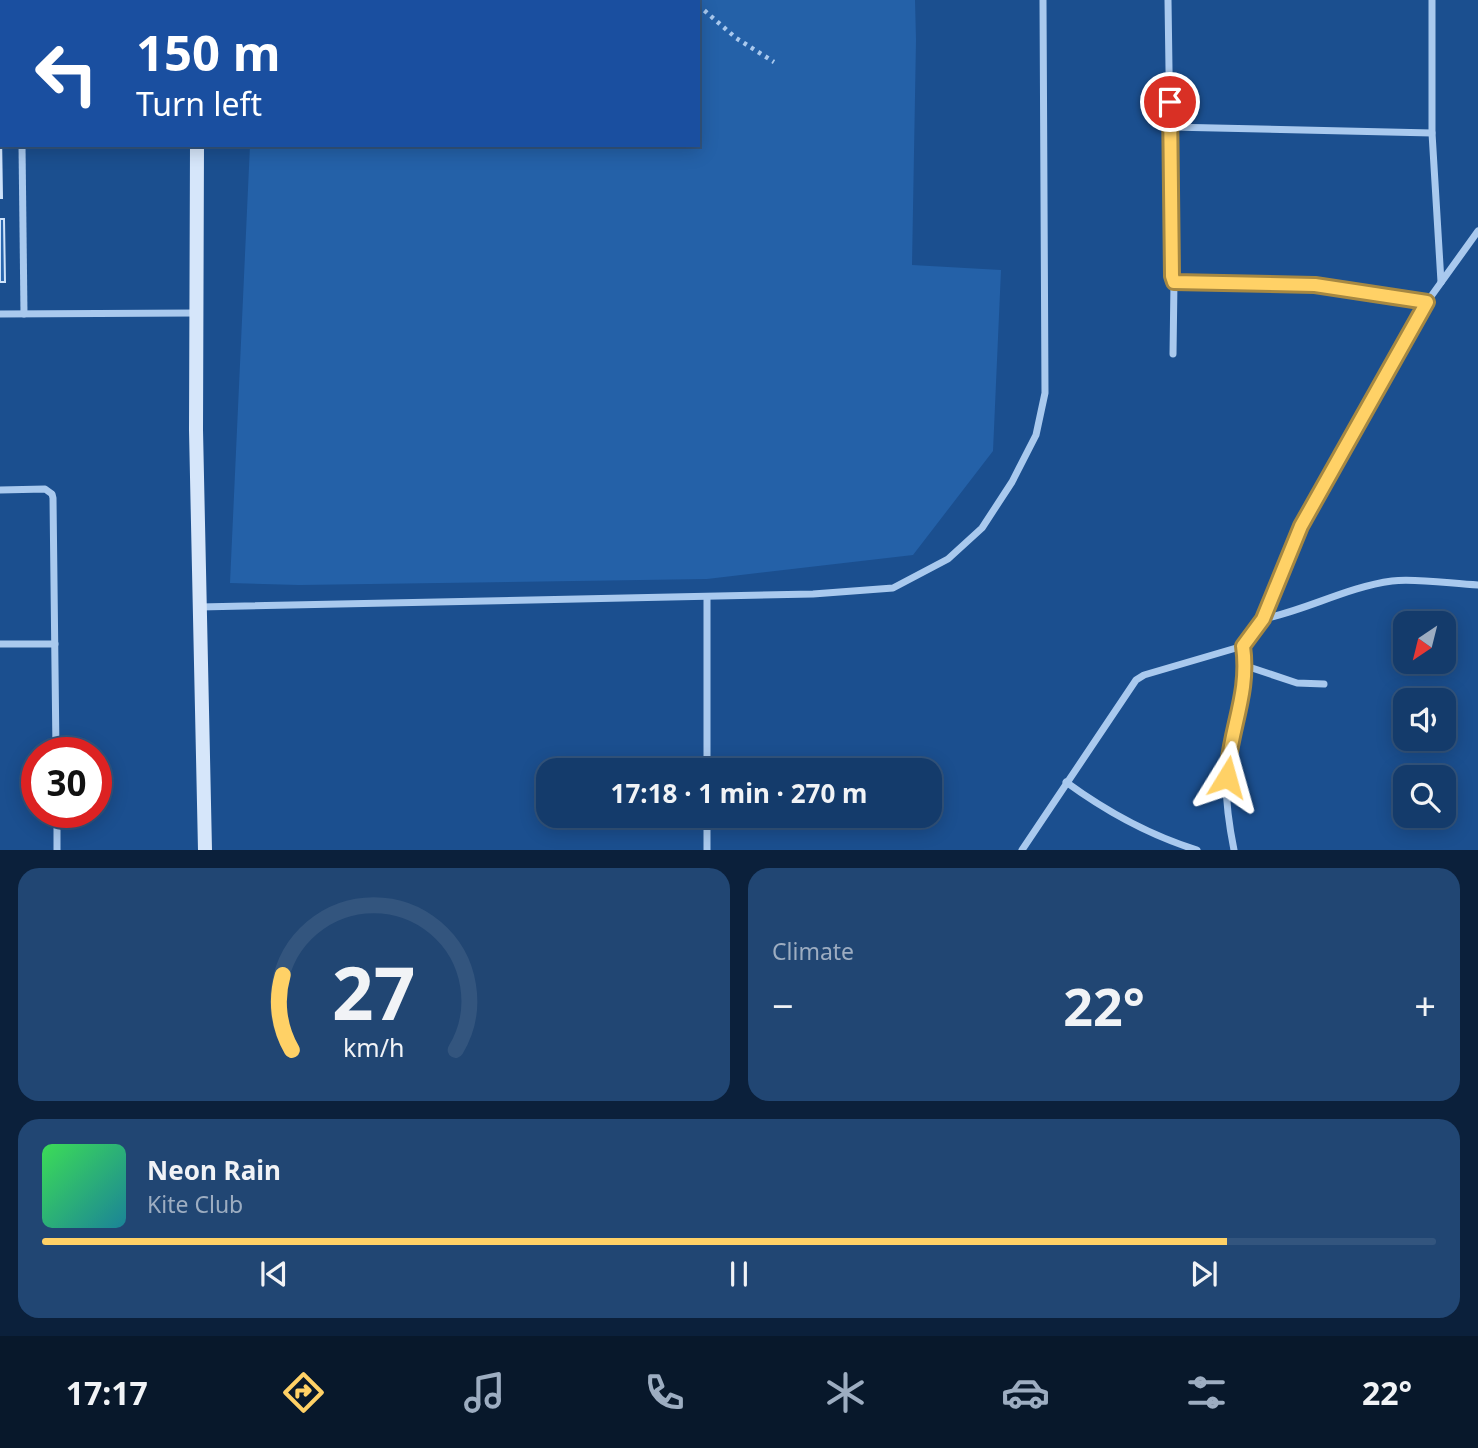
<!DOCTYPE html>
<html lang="en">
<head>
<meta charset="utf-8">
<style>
  :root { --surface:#143b6b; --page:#214673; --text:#f1f3f6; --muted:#9dadc1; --line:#33557e; --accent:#ffd166 }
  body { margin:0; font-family:"Noto Sans",sans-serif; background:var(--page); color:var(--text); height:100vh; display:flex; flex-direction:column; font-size:26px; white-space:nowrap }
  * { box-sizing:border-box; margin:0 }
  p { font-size:23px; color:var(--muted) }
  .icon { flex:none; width:38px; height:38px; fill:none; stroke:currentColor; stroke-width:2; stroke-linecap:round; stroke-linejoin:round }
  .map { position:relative; height:850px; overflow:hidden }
  .details { display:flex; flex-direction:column; gap:18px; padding:18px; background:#0b203b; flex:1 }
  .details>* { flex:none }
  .hud { position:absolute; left:0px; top:0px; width:700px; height:147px; box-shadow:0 4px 18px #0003,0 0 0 2px var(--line); background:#1a4fa0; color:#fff; overflow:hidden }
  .needle { width:46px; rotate:215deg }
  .buttons { position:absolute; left:1393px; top:611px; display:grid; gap:14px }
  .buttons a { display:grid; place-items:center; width:63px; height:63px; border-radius:14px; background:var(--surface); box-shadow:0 4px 18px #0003,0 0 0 2px var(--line); font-size:35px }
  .speed { position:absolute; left:21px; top:737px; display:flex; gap:14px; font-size:35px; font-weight:700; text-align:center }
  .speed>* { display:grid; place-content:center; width:91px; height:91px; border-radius:50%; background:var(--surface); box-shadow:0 4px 18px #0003,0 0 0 2px var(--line); line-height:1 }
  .speed .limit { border:10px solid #d22; background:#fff; color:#111 }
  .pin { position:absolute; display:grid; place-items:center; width:60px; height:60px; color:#fff; margin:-30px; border:4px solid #fff; border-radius:50%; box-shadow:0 2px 7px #0007 }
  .me { position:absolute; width:77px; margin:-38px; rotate:8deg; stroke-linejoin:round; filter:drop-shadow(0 0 5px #0008) }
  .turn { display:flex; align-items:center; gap:24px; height:147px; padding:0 21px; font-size:32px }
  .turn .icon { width:91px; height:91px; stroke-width:2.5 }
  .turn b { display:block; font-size:49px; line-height:60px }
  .big { font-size:52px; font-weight:700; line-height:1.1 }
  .details .tile { flex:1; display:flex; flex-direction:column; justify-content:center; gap:10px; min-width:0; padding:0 24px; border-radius:21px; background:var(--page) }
  .details .dial { align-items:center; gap:0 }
  .dial svg { height:182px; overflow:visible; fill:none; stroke:var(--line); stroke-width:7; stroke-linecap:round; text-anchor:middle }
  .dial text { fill:var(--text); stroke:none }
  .song { display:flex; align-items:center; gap:21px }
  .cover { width:84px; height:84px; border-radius:10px; background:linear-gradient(135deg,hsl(130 70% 55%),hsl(190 70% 35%)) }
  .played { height:7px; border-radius:4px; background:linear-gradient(90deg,var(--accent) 85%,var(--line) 85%) }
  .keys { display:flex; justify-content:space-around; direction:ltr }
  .heat { display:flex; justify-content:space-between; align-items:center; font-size:38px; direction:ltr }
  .details .tiles { flex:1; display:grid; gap:18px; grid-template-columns:1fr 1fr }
  .tile:last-child { grid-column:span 2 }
  .trip { position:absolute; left:536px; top:758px; width:406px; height:70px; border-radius:21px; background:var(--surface); box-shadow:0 4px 18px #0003,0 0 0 2px var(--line); font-weight:700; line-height:70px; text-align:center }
  .tabs { display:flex; height:112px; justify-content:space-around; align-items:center; background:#08182b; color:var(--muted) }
  .tabs .icon { width:49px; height:49px }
  .tabs .current { color:var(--accent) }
  .tabs b { font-size:32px; color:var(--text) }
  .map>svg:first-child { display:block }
  .green { fill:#2461a8 }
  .building { fill:#2a66ad; stroke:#cfe3fa; stroke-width:2 }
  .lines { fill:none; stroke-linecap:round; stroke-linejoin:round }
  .path { stroke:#a9c9ee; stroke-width:4.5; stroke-dasharray:3.5 5; stroke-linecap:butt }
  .minor { stroke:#a9c9ee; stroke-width:7 }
  .secondary { stroke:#d6e6fa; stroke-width:14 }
  .route-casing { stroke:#a68842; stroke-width:18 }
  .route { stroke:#ffd166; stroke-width:12 }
</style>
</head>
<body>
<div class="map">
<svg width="1478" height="850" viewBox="0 0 1478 850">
  <rect width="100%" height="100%" fill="#1b4f8f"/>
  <path class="green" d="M285,0H915L916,40L912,265L1001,270L993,451L913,555L707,579L299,585L230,583L250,145H698V2H285Z"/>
  <g class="building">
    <path d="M0,135H1L2,198H0Z"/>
    <path d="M0,219H4L5,282H0Z"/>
  </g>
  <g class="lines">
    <g class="path">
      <path d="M695,0L696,2"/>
      <path d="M522,2V0"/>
      <path d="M698,5L736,38L774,62"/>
    </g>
    <g class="minor">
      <path d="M21,0V2"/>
      <path d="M1168,0L1172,276L1174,282L1173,354"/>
      <path d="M1432,0V133L1441,282"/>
      <path d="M0,92H2"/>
      <path d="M1170,127L1432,133"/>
      <path d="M22,145L24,314"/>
      <path d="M1174,282L1315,285L1427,302"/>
      <path d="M0,314L196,313"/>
      <path d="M0,490L45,489L52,494L53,498L56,752"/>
      <path d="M707,597V770"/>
      <path d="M200,607L813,594L893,588L948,559L982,528L1012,482L1036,435L1045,393L1043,0"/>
      <path d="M1263,619C1307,610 1347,587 1392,581C1416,578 1453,584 1478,585"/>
      <path d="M0,644H55"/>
      <path d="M1246,666L1297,683L1324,684"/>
      <path d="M1066,782C1107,812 1149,835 1197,850"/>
      <path d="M57,812V850"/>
      <path d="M707,816V850"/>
      <path d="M1022,850L1136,680L1144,675L1243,646L1263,619L1301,526L1427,302L1478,231"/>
      <path d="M1234,850C1228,820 1223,787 1228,758C1235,717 1249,689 1243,646"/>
    </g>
    <g class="secondary">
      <path d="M198,2V0"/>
      <path d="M197,145L196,430L205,850"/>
    </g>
  </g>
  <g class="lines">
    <g class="route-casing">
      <path id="route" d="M1170,102L1172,276L1174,282L1315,285L1427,302L1301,526L1263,619L1243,646C1250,695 1229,730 1227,777"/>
    </g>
    <use href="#route" class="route"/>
  </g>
</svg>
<div class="buttons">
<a><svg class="needle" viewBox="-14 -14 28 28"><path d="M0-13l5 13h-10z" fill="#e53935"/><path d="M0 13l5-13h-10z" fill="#9dadc1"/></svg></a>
<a><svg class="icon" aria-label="sound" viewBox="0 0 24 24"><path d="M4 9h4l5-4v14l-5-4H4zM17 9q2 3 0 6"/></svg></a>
<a><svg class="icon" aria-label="search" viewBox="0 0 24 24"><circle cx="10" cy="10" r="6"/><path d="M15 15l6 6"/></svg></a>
</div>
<div class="speed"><div class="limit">30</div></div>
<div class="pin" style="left:1170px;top:102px;background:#d93025"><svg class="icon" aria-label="arrive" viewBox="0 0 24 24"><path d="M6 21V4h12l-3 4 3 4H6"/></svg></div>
<svg class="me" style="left:1227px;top:777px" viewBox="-20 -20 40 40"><path d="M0-17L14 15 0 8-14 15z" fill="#ffd166" stroke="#fff" stroke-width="4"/></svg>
<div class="trip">17:18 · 1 min · 270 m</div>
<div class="hud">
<div class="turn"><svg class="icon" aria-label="left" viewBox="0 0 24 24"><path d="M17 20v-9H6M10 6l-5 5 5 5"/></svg><div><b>150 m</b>Turn left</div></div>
</div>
</div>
<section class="details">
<div class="tiles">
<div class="tile dial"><svg viewBox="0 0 100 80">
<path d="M14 69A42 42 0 1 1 86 69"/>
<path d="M14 69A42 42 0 0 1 10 36" stroke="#ffd166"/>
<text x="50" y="56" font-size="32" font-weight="700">27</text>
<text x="50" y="72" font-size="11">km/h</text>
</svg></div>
<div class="tile"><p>Climate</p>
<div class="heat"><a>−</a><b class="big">22°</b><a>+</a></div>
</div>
<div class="tile">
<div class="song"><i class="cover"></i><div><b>Neon Rain</b><p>Kite Club</p></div></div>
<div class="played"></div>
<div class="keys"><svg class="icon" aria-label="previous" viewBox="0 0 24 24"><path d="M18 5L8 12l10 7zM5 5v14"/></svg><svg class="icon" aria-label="pause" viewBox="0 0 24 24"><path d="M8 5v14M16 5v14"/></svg><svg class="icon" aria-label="next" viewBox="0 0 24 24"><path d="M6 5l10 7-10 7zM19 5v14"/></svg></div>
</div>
</div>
</section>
<nav class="tabs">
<b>17:17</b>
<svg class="icon current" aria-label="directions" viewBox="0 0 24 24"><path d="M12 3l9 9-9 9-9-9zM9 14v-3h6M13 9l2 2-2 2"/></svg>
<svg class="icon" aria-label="music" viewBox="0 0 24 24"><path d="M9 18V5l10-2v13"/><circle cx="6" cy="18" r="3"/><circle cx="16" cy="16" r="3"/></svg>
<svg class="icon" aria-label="phone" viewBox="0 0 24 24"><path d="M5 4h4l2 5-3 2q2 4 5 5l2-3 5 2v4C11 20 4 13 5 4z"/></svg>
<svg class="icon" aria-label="climate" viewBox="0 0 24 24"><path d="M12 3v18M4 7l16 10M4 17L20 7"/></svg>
<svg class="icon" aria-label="car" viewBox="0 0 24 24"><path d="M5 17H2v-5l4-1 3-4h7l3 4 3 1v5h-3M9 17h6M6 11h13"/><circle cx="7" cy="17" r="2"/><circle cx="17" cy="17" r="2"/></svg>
<svg class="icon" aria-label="filters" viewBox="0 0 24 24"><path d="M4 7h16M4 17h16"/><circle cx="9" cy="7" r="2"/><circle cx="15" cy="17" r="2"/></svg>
<b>22°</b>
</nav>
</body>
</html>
